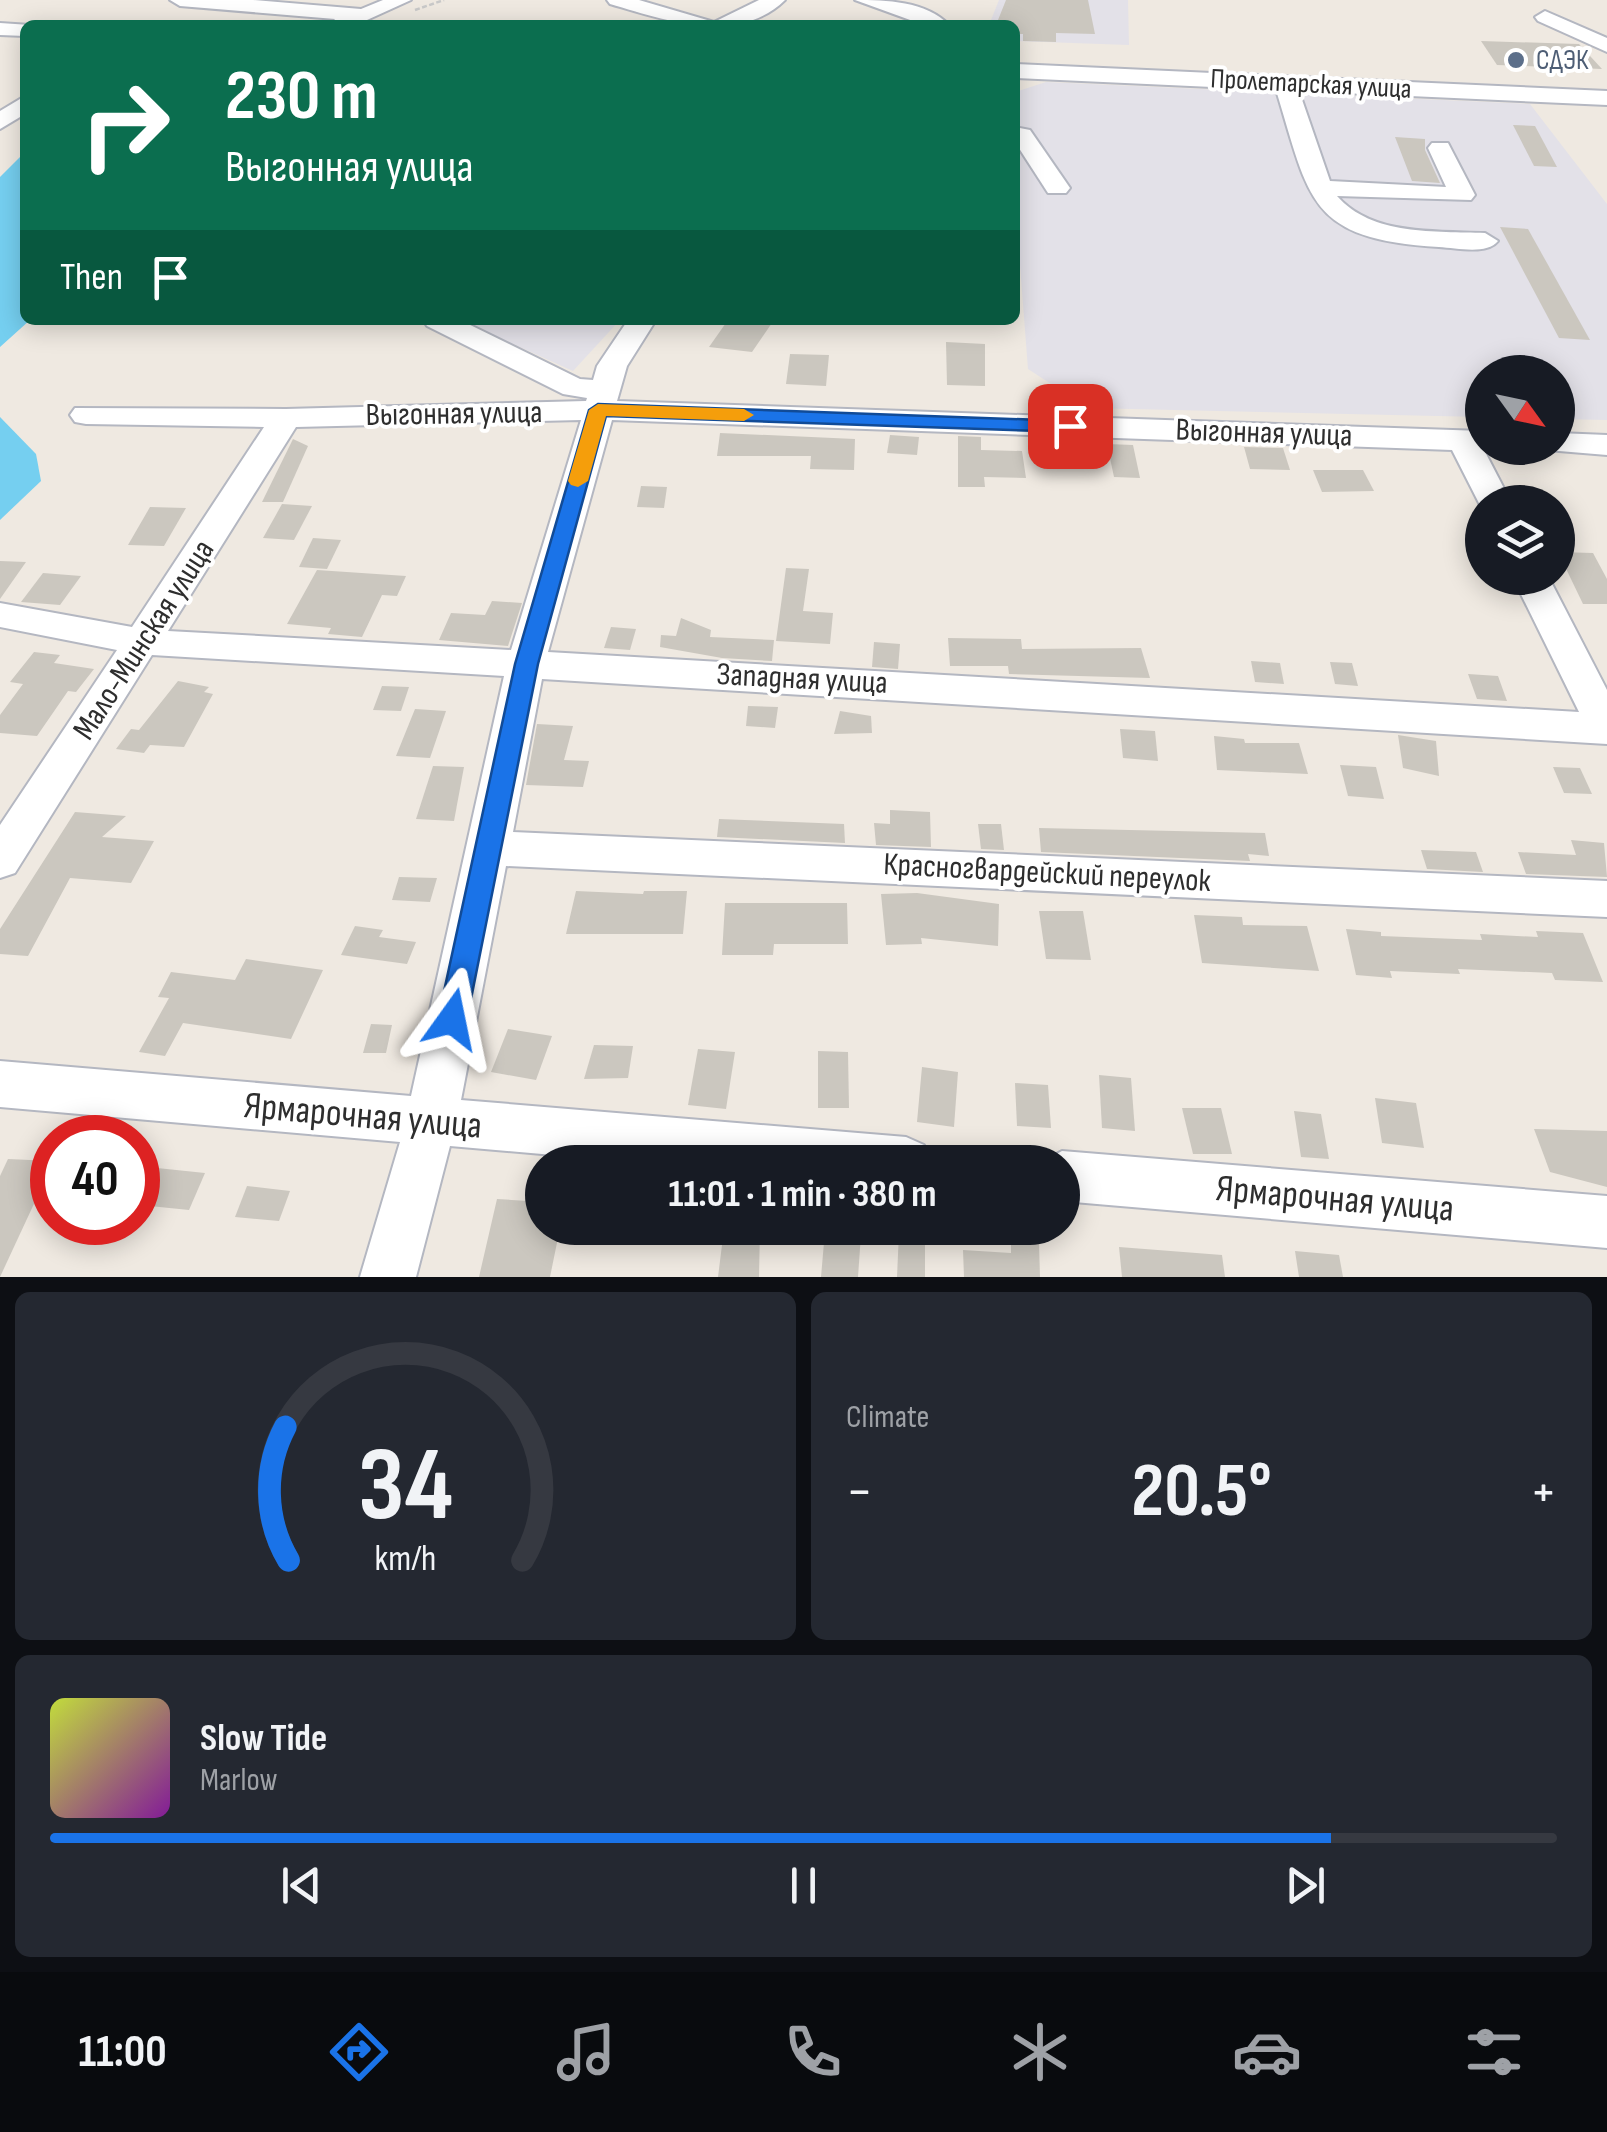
<!DOCTYPE html>
<html lang="en">
<head>
<meta charset="utf-8">
<style>
  :root { --surface:#171b24; --page:#242831; --text:#f1f3f6; --muted:#9ea1a6; --line:#363941; --accent:#1a73e8 }
  body { margin:0; font-family:"Sofia Sans Condensed",sans-serif; background:var(--page); color:var(--text); height:100vh; display:flex; flex-direction:column; font-size:38px; white-space:nowrap }
  * { box-sizing:border-box; margin:0 }
  p { font-size:32px; color:var(--muted) }
  .icon { flex:none; width:55px; height:55px; fill:none; stroke:currentColor; stroke-width:2; stroke-linecap:round; stroke-linejoin:round }
  .map { position:relative; height:1277px; overflow:hidden }
  .drawer { display:flex; flex-direction:column; gap:15px; padding:15px; background:#0d0f14; flex:1 }
  .drawer>* { flex:none }
  .guide { position:absolute; left:20px; top:20px; width:1000px; height:305px; border-radius:15px; box-shadow:0 5px 25px #0003; background:#0b6e4f; color:#fff; overflow:hidden }
  .needle { width:65px; rotate:123deg }
  .fabs { position:absolute; left:1465px; top:355px; display:grid; gap:20px }
  .fabs a { display:grid; place-items:center; width:110px; height:110px; border-radius:50%; background:var(--surface); box-shadow:0 5px 25px #0003; font-size:50px }
  .speed { position:absolute; left:30px; top:1115px; display:flex; gap:20px; font-size:50px; font-weight:700; text-align:center }
  .speed>* { display:grid; place-content:center; width:130px; height:130px; border-radius:50%; background:var(--surface); box-shadow:0 5px 25px #0003; line-height:1 }
  .speed .limit { border:15px solid #d22; background:#fff; color:#111 }
  .pin { position:absolute; display:grid; place-items:center; width:85px; height:85px; color:#fff; margin:-42px; border-radius:20px; box-shadow:0 5px 15px #0006 }
  .me { position:absolute; width:110px; margin:-55px; rotate:12deg; stroke-linejoin:round; filter:drop-shadow(0 0 8px #0008) }
  .turn { display:flex; align-items:center; gap:35px; height:210px; padding:0 40px; font-size:45px }
  .turn .icon { width:130px; height:130px; stroke-width:2.5 }
  .turn b { display:block; font-size:70px; line-height:85px }
  .then { display:flex; align-items:center; height:95px; padding:0 40px; background:#0003; gap:20px; font-size:38px }
  .big { font-size:75px; font-weight:700; line-height:1.1 }
  .drawer .tile { flex:1; display:flex; flex-direction:column; justify-content:center; gap:15px; min-width:0; padding:0 35px; border-radius:15px; background:var(--page) }
  .drawer .dial { align-items:center; gap:0 }
  .dial svg { height:260px; overflow:visible; fill:none; stroke:var(--line); stroke-width:7; stroke-linecap:round; text-anchor:middle }
  .dial text { fill:var(--text); stroke:none }
  .song { display:flex; align-items:center; gap:30px }
  .cover { width:120px; height:120px; border-radius:15px; background:linear-gradient(135deg,hsl(70 70% 55%),hsl(290 70% 35%)) }
  .played { height:10px; border-radius:5px; background:linear-gradient(90deg,var(--accent) 85%,var(--line) 85%) }
  .keys { display:flex; justify-content:space-around; direction:ltr }
  .heat { display:flex; justify-content:space-between; align-items:center; font-size:55px; direction:ltr }
  .drawer .tiles { flex:1; display:grid; gap:15px; grid-template-columns:1fr 1fr }
  .tile:last-child { grid-column:span 2 }
  .trip { position:absolute; left:525px; top:1145px; width:555px; height:100px; border-radius:50px; background:var(--surface); box-shadow:0 5px 25px #0003; font-weight:700; line-height:100px; text-align:center }
  .dock { display:flex; height:160px; justify-content:space-around; align-items:center; background:#090b0e; color:var(--muted) }
  .dock .icon { width:70px; height:70px }
  .dock .selected { color:var(--accent) }
  .dock b { font-size:45px; color:var(--text) }
  .map>svg:first-child { display:block }
  .industrial { fill:#e3e1e8 }
  .water { fill:#75cff0 }
  .building { fill:#cbc7bf }
  .lines { fill:none; stroke-linecap:round; stroke-linejoin:round }
  .minor-casing { stroke:#b4b7c1; stroke-width:4 }
  .path { stroke:#c9c9c9; stroke-width:2.5; stroke-dasharray:5 2.5; stroke-linecap:butt }
  .minor { fill:#fff; fill-rule:evenodd }
  .route { fill:#1a73e8; stroke:#114b97; stroke-width:2.5 }
  .slow { fill:#f59e0b }
  .service-dot { fill:#5c6f8a; stroke:#fff; stroke-width:4 }
  .labels { text-anchor:middle; dominant-baseline:central; stroke-width:8; stroke-linejoin:round; paint-order:stroke }
  .far-service-label { font-size:28px; fill:#4e5e75; stroke:#fff; text-anchor:start }
  .far-street-label { font-size:28px; fill:#2e2e2e; stroke:#fff }
  .street-label { font-size:32px; fill:#2e2e2e; stroke:#fff }
  .near-street-label { font-size:38px; fill:#2e2e2e; stroke:#fff }
</style>
</head>
<body>
<div class="map">
<svg width="1607" height="1277" viewBox="0 0 1607 1277">
  <rect width="100%" height="100%" fill="#efe9e1"/>
  <g class="industrial">
    <path d="M999,0H1128L1129,45L1015,41V25H989Z"/>
    <path d="M1046,82L1530,104L1607,204V420L1558,419V372H1482V417L1088,408L1028,369L1015,200V92Z"/>
    <path d="M460,320H620L573,371Z"/>
  </g>
  <g class="water">
    <path d="M25,152V320H30L0,347V177Z"/>
    <path d="M0,417L36,454L41,481L0,520Z"/>
  </g>
  <g class="building">
    <path d="M1006,0H1088L1095,34L1056,33V42L1023,41V34H1015V25H996Z"/>
    <path d="M1481,41L1579,44L1602,69L1497,65Z"/>
    <path d="M1513,125L1535,126L1557,167L1534,166Z"/>
    <path d="M1395,137L1425,139V150L1440,183L1412,181Z"/>
    <path d="M1500,227L1528,229L1590,340L1559,338Z"/>
    <path d="M728,320H774L752,352L709,347Z"/>
    <path d="M946,342L985,344V386L947,385Z"/>
    <path d="M790,354L829,355L826,386L786,384Z"/>
    <path d="M720,433L855,439L854,470L810,469L811,456H717Z"/>
    <path d="M890,435L919,437L917,455L887,453Z"/>
    <path d="M958,436L981,437V450L1022,451L1026,478L984,477L985,487H958Z"/>
    <path d="M293,439L308,446L283,502H262Z"/>
    <path d="M1107,444L1133,445L1140,478L1114,477Z"/>
    <path d="M1244,447L1283,448L1290,470L1250,469Z"/>
    <path d="M1313,470H1363L1374,491L1322,492Z"/>
    <path d="M641,486L667,487L664,508L637,507Z"/>
    <path d="M282,504L312,506L294,540L263,538Z"/>
    <path d="M150,507L186,508L164,546L128,545Z"/>
    <path d="M313,538L341,540L327,569L299,567Z"/>
    <path d="M1558,552L1593,553L1607,579V604H1583Z"/>
    <path d="M0,561L26,562L0,599Z"/>
    <path d="M786,568L809,569L803,611L833,613L830,644L776,641Z"/>
    <path d="M317,570L406,576L397,596L382,595L362,637L328,634L331,628L287,624Z"/>
    <path d="M43,573L81,576L60,605L21,602Z"/>
    <path d="M492,601L522,603L508,646L439,640L451,613L485,615Z"/>
    <path d="M681,618L711,630L710,637L774,640L772,661L722,658L660,647L661,635L676,636Z"/>
    <path d="M611,627L636,629L630,650L604,648Z"/>
    <path d="M948,638L1021,639L1022,649L1141,648L1150,678L1009,674L1008,666H950Z"/>
    <path d="M874,642L900,644L898,669L872,667Z"/>
    <path d="M34,652L60,655L54,663L94,669L76,692L68,691L37,736L0,733V715L23,684L10,682Z"/>
    <path d="M1251,661L1280,663L1284,684L1255,682Z"/>
    <path d="M1330,662L1352,663L1358,686L1335,684Z"/>
    <path d="M1468,674L1498,676L1507,701L1477,699Z"/>
    <path d="M178,681L209,687L204,692L213,694L184,747L150,745L144,753L116,749L131,729L139,730Z"/>
    <path d="M382,686L409,687L401,711L373,710Z"/>
    <path d="M748,706L778,707L775,728L746,726Z"/>
    <path d="M415,709L446,711L430,758L396,756Z"/>
    <path d="M840,711L871,716L872,733L834,734Z"/>
    <path d="M537,724L573,726L564,760L589,761L583,787L526,785Z"/>
    <path d="M1120,729L1155,731L1158,761L1123,758Z"/>
    <path d="M1398,735L1436,741L1439,776L1403,768Z"/>
    <path d="M1214,736L1244,739L1245,743H1299L1308,774L1217,770Z"/>
    <path d="M1340,765L1376,767L1384,799L1348,796Z"/>
    <path d="M433,766L464,767L454,821L416,819Z"/>
    <path d="M1553,767L1580,768L1592,794L1564,793Z"/>
    <path d="M890,810L930,812L931,847L876,845L874,823L890,824Z"/>
    <path d="M75,812L126,816L102,837L154,841L131,883L70,878L28,956L0,954V929Z"/>
    <path d="M719,819L844,824L845,843L717,837Z"/>
    <path d="M978,824H1001L1004,850L981,849Z"/>
    <path d="M1039,828L1265,833L1269,856L1248,854L1250,861L1041,852Z"/>
    <path d="M1571,840L1604,843L1607,877L1526,874L1518,852L1576,855Z"/>
    <path d="M1421,850L1476,852L1483,872L1427,869Z"/>
    <path d="M399,877L437,878L430,902L392,900Z"/>
    <path d="M576,891L643,894L644,891H687L683,934H566Z"/>
    <path d="M917,893L999,904L998,946L921,938L922,944L886,945L881,894Z"/>
    <path d="M725,903H847L848,944H774L773,955H722Z"/>
    <path d="M1039,911H1083L1091,960L1046,959Z"/>
    <path d="M1194,915L1242,917L1243,925L1307,926L1319,971L1202,963Z"/>
    <path d="M355,926L383,930L379,937L416,942L407,964L341,955Z"/>
    <path d="M1346,929L1381,932V936L1482,940L1480,934L1538,937L1536,931L1583,933L1603,982L1555,980L1552,973L1458,969L1460,974L1390,971L1392,978L1356,975Z"/>
    <path d="M246,959L323,970L291,1039L183,1023L165,1056L139,1052L169,998L158,997L171,972L235,980Z"/>
    <path d="M371,1024L392,1025L386,1053H363Z"/>
    <path d="M508,1029L552,1036L536,1080L491,1072Z"/>
    <path d="M594,1045L633,1046L628,1078L584,1079Z"/>
    <path d="M698,1049L735,1052L726,1109L688,1105Z"/>
    <path d="M818,1051L848,1052L849,1108H818Z"/>
    <path d="M922,1067L958,1072L954,1127L917,1122Z"/>
    <path d="M1099,1075L1131,1078L1135,1131L1102,1128Z"/>
    <path d="M1015,1083L1048,1085L1051,1128L1017,1126Z"/>
    <path d="M1375,1098L1416,1103L1424,1148L1382,1143Z"/>
    <path d="M1182,1108H1221L1232,1154H1193Z"/>
    <path d="M1294,1111L1321,1114L1329,1159L1301,1157Z"/>
    <path d="M1534,1129L1607,1131V1187L1550,1172Z"/>
    <path d="M8,1159L52,1161V1165L0,1277V1176Z"/>
    <path d="M157,1168L205,1173L189,1210L140,1205Z"/>
    <path d="M247,1186L290,1191L279,1221L235,1217Z"/>
    <path d="M497,1199L542,1202V1228H560L550,1277H479Z"/>
    <path d="M760,1228L759,1277H718L724,1229Z"/>
    <path d="M825,1231L861,1234L858,1277H821Z"/>
    <path d="M899,1232L925,1234V1277H897Z"/>
    <path d="M1011,1242L1039,1244L1040,1277H964L963,1250L1011,1253Z"/>
    <path d="M1119,1247L1222,1255L1225,1277H1122Z"/>
    <path d="M1295,1251L1339,1255L1343,1277H1299Z"/>
  </g>
  <g class="lines">
    <g class="minor-casing">
      <g id="minor">
        <path d="M170,0H253L361,9L383,0H411L356,25H330L335,19L180,6Z"/>
        <path d="M607,0H639L714,22L759,0H785C738,46 664,20 610,4Z"/>
        <path d="M855,0C886,0 926,1 949,25H924Z"/>
        <path d="M1545,11L1607,38V52L1538,21L1535,17Z"/>
        <path d="M0,23L30,25H25V36L0,35Z"/>
        <path d="M1015,64L1607,91V105L1299,91L1330,181L1446,187L1428,148L1432,143H1448L1475,195L1471,200L1337,196C1372,236 1436,231 1485,233L1498,241C1487,255 1457,248 1439,247C1308,239 1310,201 1276,90L1015,78Z"/>
        <path d="M25,96V114L0,129V111Z"/>
        <path d="M1015,127L1030,130L1070,188L1066,193H1048L1015,142Z"/>
        <path d="M423,320H460L580,379L593,380L597,366L628,320H656L627,366L617,401L1482,431V448H1494L1484,450L1511,502H1482V509L1452,450L612,420L548,652L1579,712L1513,578H1549L1607,690V744L542,679L513,832L1607,881V917L506,866L461,1100L906,1137L924,1145L932,1162H633L450,1146L416,1277H360L400,1142L0,1107V1061L411,1096L504,676L152,655L15,873L0,878V825L117,650L0,627V603L132,627L264,427L86,424L75,422L70,415L75,408L286,409L586,401L587,398L563,394L427,326ZM581,420L511,650L168,631L296,427Z"/>
        <path d="M1558,433L1607,435V455L1547,450L1558,448Z"/>
        <path d="M1062,1151L1607,1196V1248L1062,1201V1162H1042Z"/>
      </g>
    </g>
    <path class="path" d="M415,10L444,0"/>
    <use href="#minor" class="minor"/>
  </g>
  <path class="route" d="M598,404L1070,421L1080,426L1070,432L606,416L538,664L467,1019L463,1028L452,1032L442,1028L438,1019L515,664L589,410Z"/>
  <path class="slow" d="M598,404L744,409L754,415L744,421L606,416L588,481L578,487L571,485L568,481L589,410Z"/>
  <circle class="service-dot" cx="1516" cy="60" r="10"/>
  <g class="labels">
    <g class="far-service-label">
      <text x="1536" y="60">СДЭК</text>
    </g>
    <g class="far-street-label">
      <text transform="translate(1311 84) rotate(3)">Пролетарская улица</text>
    </g>
    <g class="street-label">
      <text transform="translate(454 414) rotate(-1)">Выгонная улица</text>
      <text transform="translate(1264 433) rotate(2)">Выгонная улица</text>
      <text transform="translate(144 640) rotate(-57)">Мало-Минская улица</text>
      <text transform="translate(802 679) rotate(3)">Западная улица</text>
      <text transform="translate(1047 873) rotate(3)">Красногвардейский переулок</text>
    </g>
    <g class="near-street-label">
      <text transform="translate(363 1116) rotate(5)">Ярмарочная улица</text>
      <text transform="translate(1335 1199) rotate(5)">Ярмарочная улица</text>
    </g>
  </g>
</svg>
<div class="fabs">
<a><svg class="needle" viewBox="-14 -14 28 28"><path d="M0-13l5 13h-10z" fill="#e53935"/><path d="M0 13l5-13h-10z" fill="#9ea1a6"/></svg></a>
<a><svg class="icon" aria-label="layers" viewBox="0 0 24 24"><path d="M12 4l9 5-9 5-9-5zM3 14l9 5 9-5"/></svg></a>
</div>
<div class="speed"><div class="limit">40</div></div>
<div class="pin" style="left:1070px;top:426px;background:#d93025"><svg class="icon" aria-label="arrive" viewBox="0 0 24 24"><path d="M6 21V4h12l-3 4 3 4H6"/></svg></div>
<svg class="me" style="left:452px;top:1019px" viewBox="-20 -20 40 40"><path d="M0-17L14 15 0 8-14 15z" fill="#1a73e8" stroke="#fff" stroke-width="4"/></svg>
<div class="trip">11:01 · 1 min · 380 m</div>
<div class="guide">
<div class="turn"><svg class="icon" aria-label="right" viewBox="0 0 24 24"><path d="M7 20v-9h11M14 6l5 5-5 5"/></svg><div><b>230 m</b>Выгонная улица</div></div>
<div class="then">Then<svg class="icon" aria-label="arrive" viewBox="0 0 24 24"><path d="M6 21V4h12l-3 4 3 4H6"/></svg></div>
</div>
</div>
<section class="drawer">
<div class="tiles">
<div class="tile dial"><svg viewBox="0 0 100 80">
<path d="M14 69A42 42 0 1 1 86 69"/>
<path d="M14 69A42 42 0 0 1 13 28" stroke="#1a73e8"/>
<text x="50" y="56" font-size="32" font-weight="700">34</text>
<text x="50" y="72" font-size="11">km/h</text>
</svg></div>
<div class="tile"><p>Climate</p>
<div class="heat"><a>−</a><b class="big">20.5°</b><a>+</a></div>
</div>
<div class="tile">
<div class="song"><i class="cover"></i><div><b>Slow Tide</b><p>Marlow</p></div></div>
<div class="played"></div>
<div class="keys"><svg class="icon" aria-label="previous" viewBox="0 0 24 24"><path d="M18 5L8 12l10 7zM5 5v14"/></svg><svg class="icon" aria-label="pause" viewBox="0 0 24 24"><path d="M8 5v14M16 5v14"/></svg><svg class="icon" aria-label="next" viewBox="0 0 24 24"><path d="M6 5l10 7-10 7zM19 5v14"/></svg></div>
</div>
</div>
</section>
<nav class="dock">
<b>11:00</b>
<svg class="icon selected" aria-label="directions" viewBox="0 0 24 24"><path d="M12 3l9 9-9 9-9-9zM9 14v-3h6M13 9l2 2-2 2"/></svg>
<svg class="icon" aria-label="music" viewBox="0 0 24 24"><path d="M9 18V5l10-2v13"/><circle cx="6" cy="18" r="3"/><circle cx="16" cy="16" r="3"/></svg>
<svg class="icon" aria-label="phone" viewBox="0 0 24 24"><path d="M5 4h4l2 5-3 2q2 4 5 5l2-3 5 2v4C11 20 4 13 5 4z"/></svg>
<svg class="icon" aria-label="climate" viewBox="0 0 24 24"><path d="M12 3v18M4 7l16 10M4 17L20 7"/></svg>
<svg class="icon" aria-label="car" viewBox="0 0 24 24"><path d="M5 17H2v-5l4-1 3-4h7l3 4 3 1v5h-3M9 17h6M6 11h13"/><circle cx="7" cy="17" r="2"/><circle cx="17" cy="17" r="2"/></svg>
<svg class="icon" aria-label="filters" viewBox="0 0 24 24"><path d="M4 7h16M4 17h16"/><circle cx="9" cy="7" r="2"/><circle cx="15" cy="17" r="2"/></svg>
</nav>
</body>
</html>
